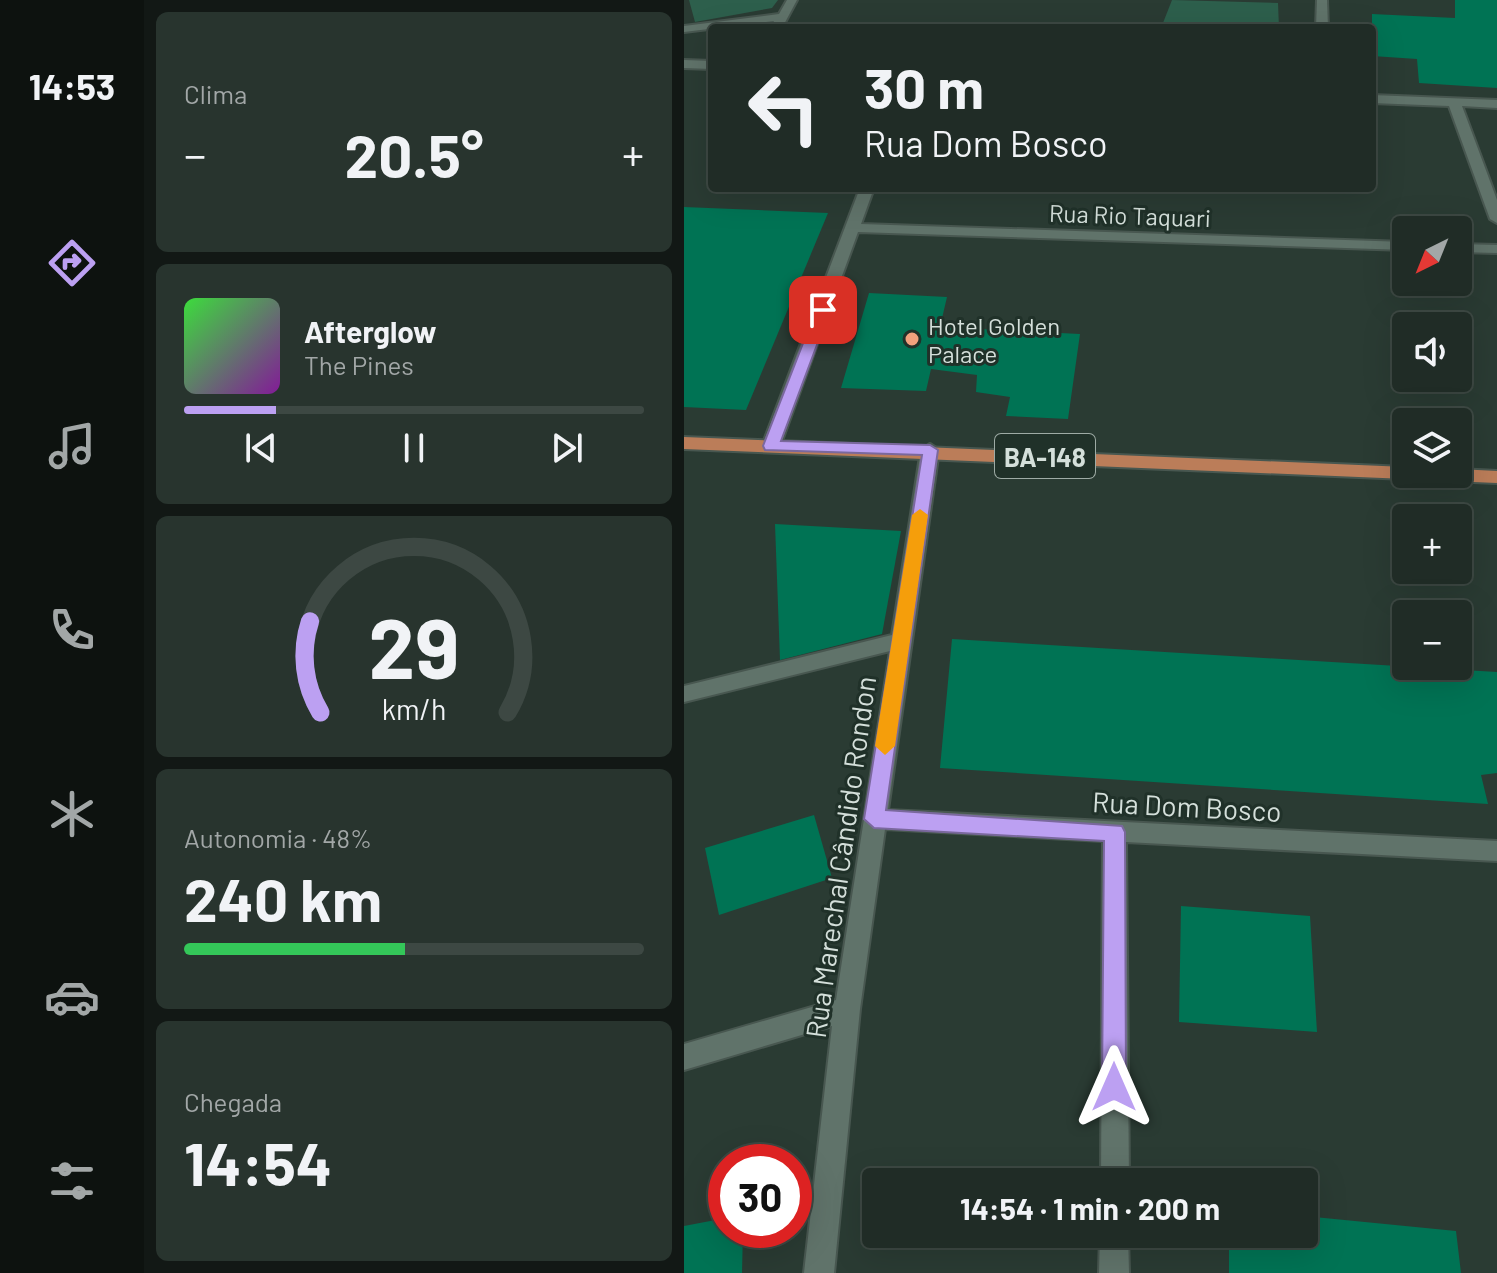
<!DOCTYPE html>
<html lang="pt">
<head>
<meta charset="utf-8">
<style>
  :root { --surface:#202c26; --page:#28342e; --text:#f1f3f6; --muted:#a2a7a7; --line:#3d4843; --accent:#bca0f2 }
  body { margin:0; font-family:Barlow,sans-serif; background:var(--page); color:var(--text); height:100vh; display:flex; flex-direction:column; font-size:30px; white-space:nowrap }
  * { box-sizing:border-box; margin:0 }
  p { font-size:26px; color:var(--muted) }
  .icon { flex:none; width:44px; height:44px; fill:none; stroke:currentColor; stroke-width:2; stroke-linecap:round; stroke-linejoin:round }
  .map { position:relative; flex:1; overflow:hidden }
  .panel { display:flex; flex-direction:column; gap:12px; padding:12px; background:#121815; width:540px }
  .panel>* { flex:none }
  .guide { position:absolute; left:24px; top:24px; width:668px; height:168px; border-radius:8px; box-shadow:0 8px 32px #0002,0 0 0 2px var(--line); background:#202c26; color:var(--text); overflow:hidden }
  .needle { width:52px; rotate:223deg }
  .tools { position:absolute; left:708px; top:216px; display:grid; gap:16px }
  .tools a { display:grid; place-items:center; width:80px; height:80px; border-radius:8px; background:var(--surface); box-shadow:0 8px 32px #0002,0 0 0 2px var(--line); font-size:40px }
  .speed { position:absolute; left:24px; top:1144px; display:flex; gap:16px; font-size:40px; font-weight:700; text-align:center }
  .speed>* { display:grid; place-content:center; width:104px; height:104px; border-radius:50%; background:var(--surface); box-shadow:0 8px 32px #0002,0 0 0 2px var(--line); line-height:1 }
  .speed .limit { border:12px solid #d22; background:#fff; color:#111 }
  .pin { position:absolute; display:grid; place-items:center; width:68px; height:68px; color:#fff; margin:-34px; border-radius:16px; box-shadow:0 4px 12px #0006 }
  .me { position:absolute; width:88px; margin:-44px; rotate:0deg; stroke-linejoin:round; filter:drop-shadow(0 0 6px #0008) }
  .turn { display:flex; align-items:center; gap:28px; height:168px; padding:0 24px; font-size:36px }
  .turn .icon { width:104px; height:104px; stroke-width:2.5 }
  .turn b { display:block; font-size:56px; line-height:68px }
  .big { font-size:60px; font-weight:700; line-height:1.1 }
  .panel .card { flex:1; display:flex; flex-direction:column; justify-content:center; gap:12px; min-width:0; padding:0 28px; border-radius:12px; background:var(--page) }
  .panel .dial { align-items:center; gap:0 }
  .dial svg { height:208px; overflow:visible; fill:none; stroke:var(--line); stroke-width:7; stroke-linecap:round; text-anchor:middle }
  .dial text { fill:var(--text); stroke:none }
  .song { display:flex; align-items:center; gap:24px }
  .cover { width:96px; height:96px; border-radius:12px; background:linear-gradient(135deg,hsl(120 70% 55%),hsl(290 70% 35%)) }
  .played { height:8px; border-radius:4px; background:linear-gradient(90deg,var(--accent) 20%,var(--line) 20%) }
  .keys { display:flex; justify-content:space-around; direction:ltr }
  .heat { display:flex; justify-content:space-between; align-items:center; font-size:44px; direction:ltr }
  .charge { height:12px; border-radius:6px; background:linear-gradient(90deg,#34c759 48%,var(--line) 0) }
  .trip { position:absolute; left:178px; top:1168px; width:456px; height:80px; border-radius:8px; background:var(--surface); box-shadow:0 8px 32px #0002,0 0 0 2px var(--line); font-weight:700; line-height:80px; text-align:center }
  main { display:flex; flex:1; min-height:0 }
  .menu { display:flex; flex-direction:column; width:144px; justify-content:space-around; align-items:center; background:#0d120f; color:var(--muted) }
  .menu .icon { width:56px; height:56px }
  .menu .current { color:var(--accent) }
  .menu b { font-size:36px; color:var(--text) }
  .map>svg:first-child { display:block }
  .green { fill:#2d5f4c }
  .building { fill:#007354 }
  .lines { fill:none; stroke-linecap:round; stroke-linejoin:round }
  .minor-casing { stroke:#485750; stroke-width:4 }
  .major-casing { stroke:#485750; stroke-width:4 }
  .minor { fill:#60736a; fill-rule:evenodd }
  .major { fill:#bb7d59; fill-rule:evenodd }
  .route { fill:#bca0f2; stroke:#7a689d; stroke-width:2 }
  .slow { fill:#f59e0b }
  .poi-dot { fill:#f1a17d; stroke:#203129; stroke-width:3 }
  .labels { text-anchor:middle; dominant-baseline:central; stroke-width:6; stroke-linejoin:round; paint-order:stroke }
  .far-street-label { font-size:24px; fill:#d4dfda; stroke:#203129 }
  .far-poi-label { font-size:24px; fill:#d4dfda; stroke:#203129; text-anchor:start }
  .shield { fill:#203129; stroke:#9eaba5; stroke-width:2 }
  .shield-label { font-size:26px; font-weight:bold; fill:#d4dfda }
  .street-label { font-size:28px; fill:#d4dfda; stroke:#203129 }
</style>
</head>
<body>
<main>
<nav class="menu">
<b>14:53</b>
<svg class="icon current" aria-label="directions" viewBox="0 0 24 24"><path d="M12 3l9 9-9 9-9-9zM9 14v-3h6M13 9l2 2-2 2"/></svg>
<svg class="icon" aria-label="music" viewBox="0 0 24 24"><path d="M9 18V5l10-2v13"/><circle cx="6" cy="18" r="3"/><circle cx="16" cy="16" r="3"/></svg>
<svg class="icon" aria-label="phone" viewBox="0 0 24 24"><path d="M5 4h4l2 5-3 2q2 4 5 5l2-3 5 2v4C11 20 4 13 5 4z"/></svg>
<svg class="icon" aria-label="climate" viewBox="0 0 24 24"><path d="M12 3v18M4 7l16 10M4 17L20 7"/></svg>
<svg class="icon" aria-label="car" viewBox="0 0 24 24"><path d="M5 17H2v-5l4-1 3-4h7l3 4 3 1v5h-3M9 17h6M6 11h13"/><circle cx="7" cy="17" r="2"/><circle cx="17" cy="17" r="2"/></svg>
<svg class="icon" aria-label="filters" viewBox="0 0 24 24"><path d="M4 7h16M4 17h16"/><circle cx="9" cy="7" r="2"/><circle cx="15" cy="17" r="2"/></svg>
</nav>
<section class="panel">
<div class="card"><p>Clima</p>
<div class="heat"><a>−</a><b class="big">20.5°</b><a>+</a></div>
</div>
<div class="card">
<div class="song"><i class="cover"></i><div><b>Afterglow</b><p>The Pines</p></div></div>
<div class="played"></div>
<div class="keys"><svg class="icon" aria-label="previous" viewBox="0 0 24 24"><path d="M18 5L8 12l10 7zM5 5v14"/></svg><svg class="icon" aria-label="pause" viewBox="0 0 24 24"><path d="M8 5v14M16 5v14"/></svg><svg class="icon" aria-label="next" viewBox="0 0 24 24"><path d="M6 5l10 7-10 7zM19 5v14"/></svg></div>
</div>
<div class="card dial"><svg viewBox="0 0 100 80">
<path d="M14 69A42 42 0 1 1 86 69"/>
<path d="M14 69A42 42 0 0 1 10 34" stroke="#bca0f2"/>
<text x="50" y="56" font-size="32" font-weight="700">29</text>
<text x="50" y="72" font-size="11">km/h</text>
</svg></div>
<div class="card"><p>Autonomia · 48%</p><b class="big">240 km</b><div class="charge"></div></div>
<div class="card"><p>Chegada</p><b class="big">14:54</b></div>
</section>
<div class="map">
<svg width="813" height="1273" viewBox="0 0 813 1273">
  <rect width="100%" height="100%" fill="#2a3b33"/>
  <g class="green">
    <path d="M5,0H94L88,8L11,22Z"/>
    <path d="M488,0L594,3L595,28H477Z"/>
  </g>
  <g class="building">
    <path d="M771,0H813V88L735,83L733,59L688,56V14L771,18Z"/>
    <path d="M0,207L144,213L62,410L0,407Z"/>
    <path d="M185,293L263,297L256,327L396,334L384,419L322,416L326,397L292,392L293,375L247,369L242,391L157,388Z"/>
    <path d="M91,524L217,531L198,634L96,660Z"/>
    <path d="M268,639L813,672V773L797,775L804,804L256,768Z"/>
    <path d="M130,815L148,878L35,915L21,848Z"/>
    <path d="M497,906L626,916L633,1032L495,1022Z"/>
    <path d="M620,1216L772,1231L777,1273H545V1234H620Z"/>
    <path d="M42,1218V1230H59L58,1273H0V1226Z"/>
  </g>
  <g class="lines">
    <g class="minor-casing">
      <g id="minor">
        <path d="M103,0H113L98,28H86L90,21L0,32V26L95,14Z"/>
        <path d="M633,0H643L644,28H632Z"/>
        <path d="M0,60L28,61V69L0,68Z"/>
        <path d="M688,95L813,100V108L778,106L813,200V223L806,219L765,106L688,103Z"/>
        <path d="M176,188H190L177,224L722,242V250L174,232L96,446L93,450H81L78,446Z"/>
        <path d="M774,244L813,245V253L774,252Z"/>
        <path d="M246,444L255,450L204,810L813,841V861L442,842L445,1182H417L419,841L201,829L176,1009L150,1273H120L148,1026L0,1070V1044L152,1000L206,651L0,702V686L208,635L237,450Z"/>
        <path d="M416,1234H444L445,1273H415Z"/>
      </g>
    </g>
    <g class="major-casing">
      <g id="major">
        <path d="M0,437L722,467V474H730L722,479L0,449Z"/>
        <path d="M774,469L813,471V483L742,480L733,474H774Z"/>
      </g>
    </g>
    <use href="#minor" class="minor"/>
    <use href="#major" class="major"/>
  </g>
  <path class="route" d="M139,305L146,310L97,441L246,445L254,450L202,810L438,826L441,832L442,1087L439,1095L430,1099L422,1095L418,1087L420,841L190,828L180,819L238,455L81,450L79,446L132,310Z"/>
  <path class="slow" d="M236,509L244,515L211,746L201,755L191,746L228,515Z"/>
  <circle class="poi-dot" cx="228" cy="339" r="8"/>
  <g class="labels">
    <g class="far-street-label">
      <text transform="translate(446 215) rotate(2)">Rua Rio Taquari</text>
    </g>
    <g class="far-poi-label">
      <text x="244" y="325">Hotel Golden<tspan x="244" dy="28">Palace</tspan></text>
    </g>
    <rect class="shield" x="311" y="434" width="100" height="44" rx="6"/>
    <g class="shield-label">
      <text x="361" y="456">BA-148</text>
    </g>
    <g class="street-label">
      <text transform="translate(503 806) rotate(3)">Rua Dom Bosco</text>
      <text transform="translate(156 857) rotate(-82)">Rua Marechal Cândido Rondon</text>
    </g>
  </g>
</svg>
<div class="tools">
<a><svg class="needle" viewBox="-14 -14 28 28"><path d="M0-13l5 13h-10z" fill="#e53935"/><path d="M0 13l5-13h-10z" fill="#a2a7a7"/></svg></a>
<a><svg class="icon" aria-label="sound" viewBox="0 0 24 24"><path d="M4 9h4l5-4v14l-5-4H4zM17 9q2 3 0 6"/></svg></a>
<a><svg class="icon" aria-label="layers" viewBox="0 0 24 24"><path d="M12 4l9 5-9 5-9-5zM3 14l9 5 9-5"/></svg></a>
<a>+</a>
<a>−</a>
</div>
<div class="speed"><div class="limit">30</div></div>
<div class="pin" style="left:139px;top:310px;background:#d93025"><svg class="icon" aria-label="arrive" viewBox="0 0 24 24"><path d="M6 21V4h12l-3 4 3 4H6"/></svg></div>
<svg class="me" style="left:430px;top:1087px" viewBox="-20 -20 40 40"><path d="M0-17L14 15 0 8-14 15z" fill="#bca0f2" stroke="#fff" stroke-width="4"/></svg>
<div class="trip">14:54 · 1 min · 200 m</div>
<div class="guide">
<div class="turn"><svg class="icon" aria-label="left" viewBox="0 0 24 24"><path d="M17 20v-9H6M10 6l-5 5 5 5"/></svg><div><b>30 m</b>Rua Dom Bosco</div></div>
</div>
</div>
</main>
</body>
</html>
